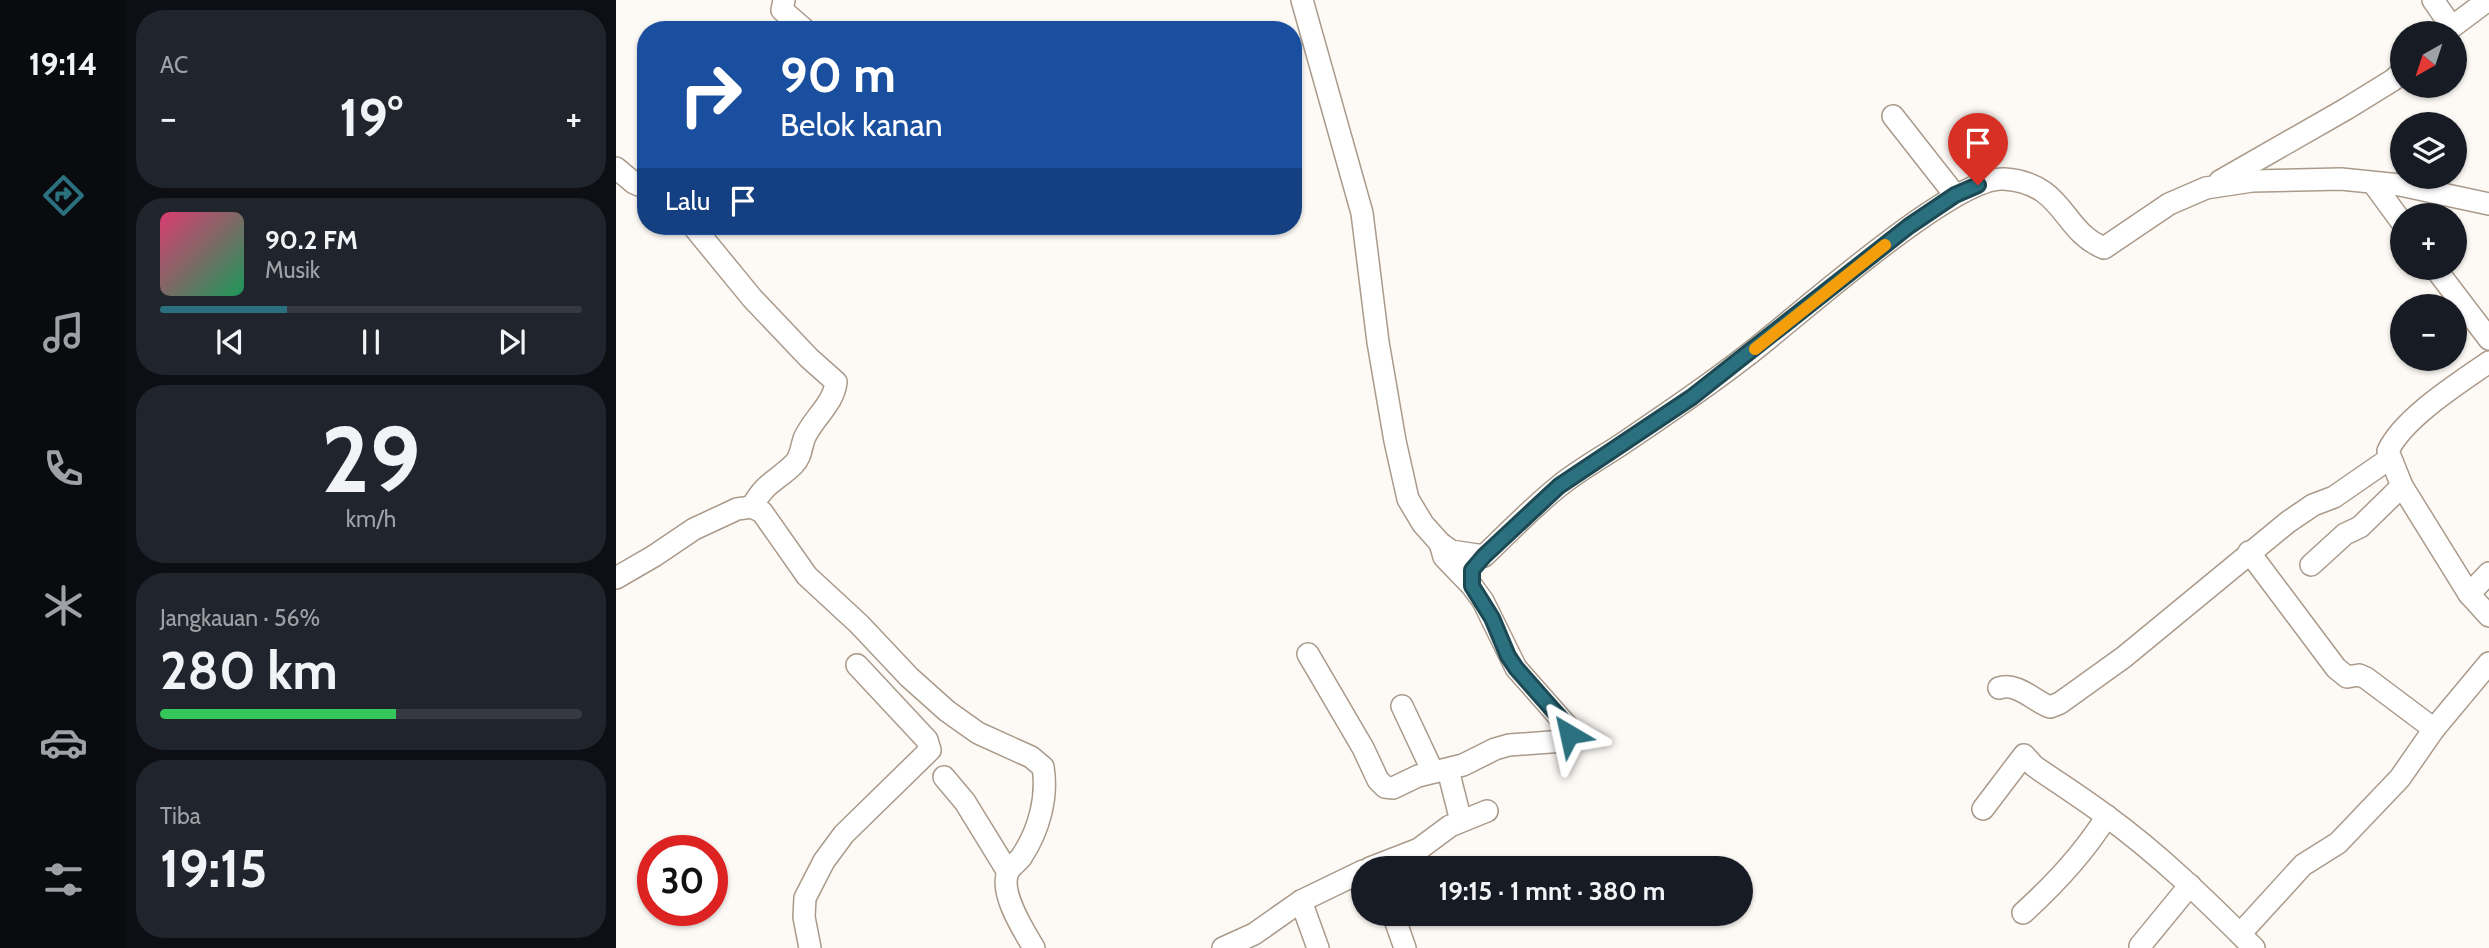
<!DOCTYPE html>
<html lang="id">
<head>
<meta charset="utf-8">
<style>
  :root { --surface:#171b24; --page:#20242c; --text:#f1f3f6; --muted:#9ea1a6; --line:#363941; --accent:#2b707f }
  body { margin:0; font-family:Cabin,sans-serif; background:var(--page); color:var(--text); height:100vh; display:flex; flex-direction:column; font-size:26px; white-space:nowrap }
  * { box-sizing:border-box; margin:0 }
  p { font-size:23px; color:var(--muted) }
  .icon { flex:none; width:38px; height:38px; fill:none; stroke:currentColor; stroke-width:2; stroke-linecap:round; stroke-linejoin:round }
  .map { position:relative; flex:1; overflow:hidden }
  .drawer { display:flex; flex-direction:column; gap:10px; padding:10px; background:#0d0f14; width:490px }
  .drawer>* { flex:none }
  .top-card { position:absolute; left:21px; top:21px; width:665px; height:214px; border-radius:28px; box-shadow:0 2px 5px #0004; background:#1a4fa0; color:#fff; overflow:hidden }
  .needle { width:46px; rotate:219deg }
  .buttons { position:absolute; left:1774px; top:21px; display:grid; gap:14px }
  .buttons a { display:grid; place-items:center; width:77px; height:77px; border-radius:50%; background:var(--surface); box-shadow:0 2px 5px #0004; font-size:35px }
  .speed { position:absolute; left:21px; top:835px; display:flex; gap:14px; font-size:35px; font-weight:700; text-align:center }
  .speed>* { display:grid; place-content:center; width:91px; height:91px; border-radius:50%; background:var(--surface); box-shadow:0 2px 5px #0004; line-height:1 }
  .speed .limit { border:10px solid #d22; background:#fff; color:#111 }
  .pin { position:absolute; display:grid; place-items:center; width:60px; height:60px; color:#fff; margin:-72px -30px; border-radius:50% 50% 50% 0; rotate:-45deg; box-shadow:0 0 7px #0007 }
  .pin .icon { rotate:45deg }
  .me { position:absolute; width:77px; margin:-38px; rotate:324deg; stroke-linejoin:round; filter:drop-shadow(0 0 5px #0008) }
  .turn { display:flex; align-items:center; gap:24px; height:147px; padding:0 28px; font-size:32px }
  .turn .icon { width:91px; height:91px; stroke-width:2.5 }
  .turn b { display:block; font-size:49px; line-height:60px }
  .then { display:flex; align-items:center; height:66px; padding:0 28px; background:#0003; gap:14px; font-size:26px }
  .big { font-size:52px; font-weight:700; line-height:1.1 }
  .drawer .card { flex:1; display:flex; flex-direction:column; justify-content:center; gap:10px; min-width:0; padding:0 24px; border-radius:28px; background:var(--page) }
  .drawer .dial { align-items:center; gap:0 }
  .dial b { font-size:91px; line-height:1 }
  .song { display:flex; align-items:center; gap:21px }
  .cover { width:84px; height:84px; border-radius:10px; background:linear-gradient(135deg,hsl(340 70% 55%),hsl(150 70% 35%)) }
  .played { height:7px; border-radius:4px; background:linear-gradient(90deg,var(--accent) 30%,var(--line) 30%) }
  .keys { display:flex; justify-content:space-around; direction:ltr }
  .heat { display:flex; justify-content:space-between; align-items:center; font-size:38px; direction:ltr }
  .charge { height:10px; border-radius:5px; background:linear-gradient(90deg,#34c759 56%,var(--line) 0) }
  .trip { position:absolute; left:735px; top:856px; width:402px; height:70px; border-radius:35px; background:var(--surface); box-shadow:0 2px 5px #0004; font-weight:700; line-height:70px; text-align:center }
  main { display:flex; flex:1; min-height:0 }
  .tabs { display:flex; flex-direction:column; width:126px; justify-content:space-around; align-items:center; background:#090b0e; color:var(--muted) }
  .tabs .icon { width:49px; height:49px }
  .tabs .active { color:var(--accent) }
  .tabs b { font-size:32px; color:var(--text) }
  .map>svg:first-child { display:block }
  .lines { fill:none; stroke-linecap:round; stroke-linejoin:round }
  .minor-casing { stroke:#aa9a8a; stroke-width:24 }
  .minor { stroke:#fff; stroke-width:21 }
  .route-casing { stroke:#1c4953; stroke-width:18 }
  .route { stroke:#2b707f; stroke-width:12 }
  .slow { stroke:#f59e0b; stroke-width:12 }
</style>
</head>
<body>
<main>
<nav class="tabs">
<b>19:14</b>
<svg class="icon active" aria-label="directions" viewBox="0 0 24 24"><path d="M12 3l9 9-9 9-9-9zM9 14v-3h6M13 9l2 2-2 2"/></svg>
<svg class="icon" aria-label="music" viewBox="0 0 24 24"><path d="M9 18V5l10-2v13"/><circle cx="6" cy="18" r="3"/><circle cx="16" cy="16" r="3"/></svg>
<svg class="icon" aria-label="phone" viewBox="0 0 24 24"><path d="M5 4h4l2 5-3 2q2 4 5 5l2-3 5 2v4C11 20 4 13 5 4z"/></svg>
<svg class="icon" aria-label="climate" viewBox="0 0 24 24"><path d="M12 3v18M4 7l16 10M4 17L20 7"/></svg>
<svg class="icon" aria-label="car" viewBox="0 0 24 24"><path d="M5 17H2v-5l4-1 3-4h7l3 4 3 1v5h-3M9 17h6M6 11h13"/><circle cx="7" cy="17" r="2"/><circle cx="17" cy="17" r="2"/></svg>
<svg class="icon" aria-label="filters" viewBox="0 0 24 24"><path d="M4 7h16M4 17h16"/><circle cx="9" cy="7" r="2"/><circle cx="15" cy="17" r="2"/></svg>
</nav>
<section class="drawer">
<div class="card"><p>AC</p>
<div class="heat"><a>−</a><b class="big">19°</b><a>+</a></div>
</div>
<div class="card">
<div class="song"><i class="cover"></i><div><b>90.2 FM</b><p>Musik</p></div></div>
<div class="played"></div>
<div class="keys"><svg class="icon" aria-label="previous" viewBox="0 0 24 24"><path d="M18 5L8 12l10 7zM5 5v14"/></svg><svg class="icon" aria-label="pause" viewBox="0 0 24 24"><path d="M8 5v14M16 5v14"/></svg><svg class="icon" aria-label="next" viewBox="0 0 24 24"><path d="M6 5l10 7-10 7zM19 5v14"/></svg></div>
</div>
<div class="card dial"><b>29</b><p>km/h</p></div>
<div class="card"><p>Jangkauan · 56%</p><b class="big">280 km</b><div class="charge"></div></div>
<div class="card"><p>Tiba</p><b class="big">19:15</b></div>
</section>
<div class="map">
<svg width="1873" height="948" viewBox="0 0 1873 948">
  <rect width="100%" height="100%" fill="#fdfaf6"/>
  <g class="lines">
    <g class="minor-casing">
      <g id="minor">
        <path d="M168,0L166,10L189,30"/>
        <path d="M686,0L746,213L762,342L779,441L792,499L807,524L824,543L835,551L868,556C892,533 916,508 942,487C960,472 983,459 1003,446C1046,417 1088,389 1129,357C1176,322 1337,175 1388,179C1449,183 1445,231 1488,248L1553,204L1590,188L1636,181L1725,179L1784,185L1873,204"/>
        <path d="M1817,0L1835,26"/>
        <path d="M1828,33L1872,0"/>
        <path d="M1277,116L1339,195"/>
        <path d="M0,168L18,183L30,188"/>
        <path d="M1604,181L1730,109L1777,80L1787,71"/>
        <path d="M1757,183L1787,224"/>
        <path d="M77,226L136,298L193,358L220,382C218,404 196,419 188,439C185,448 185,457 178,464C161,481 148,483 136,507"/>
        <path d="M1819,268L1873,339"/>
        <path d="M1873,362C1843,383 1787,418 1772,451L1786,486L1853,594L1873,616"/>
        <path d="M1633,552L1720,668L1731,677L1743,675L1750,678L1818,729"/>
        <path d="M1695,565L1729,534L1744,527L1786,486"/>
        <path d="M0,578L38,556L78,529L121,509L136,507L146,512L191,576L243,624L293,677L331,711L362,733L415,757L427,767C432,797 423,830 406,856C403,861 395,866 392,872C383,893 408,931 418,948"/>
        <path d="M1853,594L1873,573"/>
        <path d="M692,654L747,748L762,780L769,787L777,788L802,776L847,765L879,749L893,745L948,741L953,734L952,727L900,668L867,601L856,586L828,557L824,543"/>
        <path d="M1383,688C1401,682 1418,701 1434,707L1444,703L1508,657L1672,522L1697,505L1718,497L1773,459"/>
        <path d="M786,706L817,772"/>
        <path d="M832,770L845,821"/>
        <path d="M328,777L349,802L392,872"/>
        <path d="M1367,809L1408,755L1418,766C1441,782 1466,798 1489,815C1543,854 1591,901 1638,948"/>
        <path d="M754,868L803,849L834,826L871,811"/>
        <path d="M685,901L702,948"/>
        <path d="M1407,913C1439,884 1468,853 1491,816"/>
        <path d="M777,914L789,948"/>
        <path d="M1624,934L1687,865L1722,843L1784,778L1818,729L1873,663"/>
        <path d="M1524,946L1574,885"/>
        <path d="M194,948L188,917L189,898L208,861L228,834L314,750L311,740L241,665"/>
        <path d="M607,948L638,934L685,901L747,871"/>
      </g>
    </g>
    <use href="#minor" class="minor"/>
  </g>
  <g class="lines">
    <g class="route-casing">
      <path id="route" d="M953,734L952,727L900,668L892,656L876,618L856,586V570L868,556L943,486L1076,397L1293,226L1339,195L1362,185"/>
    </g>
    <use href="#route" class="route"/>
    <path class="slow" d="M1139,349L1269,245"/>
  </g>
</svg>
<div class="buttons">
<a><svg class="needle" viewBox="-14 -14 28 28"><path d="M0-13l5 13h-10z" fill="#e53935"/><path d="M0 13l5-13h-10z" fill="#9ea1a6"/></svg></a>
<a><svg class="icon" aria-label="layers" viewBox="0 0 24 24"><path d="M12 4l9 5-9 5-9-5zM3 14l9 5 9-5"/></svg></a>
<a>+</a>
<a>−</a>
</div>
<div class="speed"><div class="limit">30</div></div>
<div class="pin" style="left:1362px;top:185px;background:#d93025"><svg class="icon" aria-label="arrive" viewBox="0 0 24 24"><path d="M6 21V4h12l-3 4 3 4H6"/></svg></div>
<svg class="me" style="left:953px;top:734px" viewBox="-20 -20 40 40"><path d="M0-17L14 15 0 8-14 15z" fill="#2b707f" stroke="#fff" stroke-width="4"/></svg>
<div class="trip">19:15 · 1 mnt · 380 m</div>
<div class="top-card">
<div class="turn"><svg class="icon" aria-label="right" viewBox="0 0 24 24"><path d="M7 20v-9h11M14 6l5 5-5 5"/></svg><div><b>90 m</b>Belok kanan</div></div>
<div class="then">Lalu<svg class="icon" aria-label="arrive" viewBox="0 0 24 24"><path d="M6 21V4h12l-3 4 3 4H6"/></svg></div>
</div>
</div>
</main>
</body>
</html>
